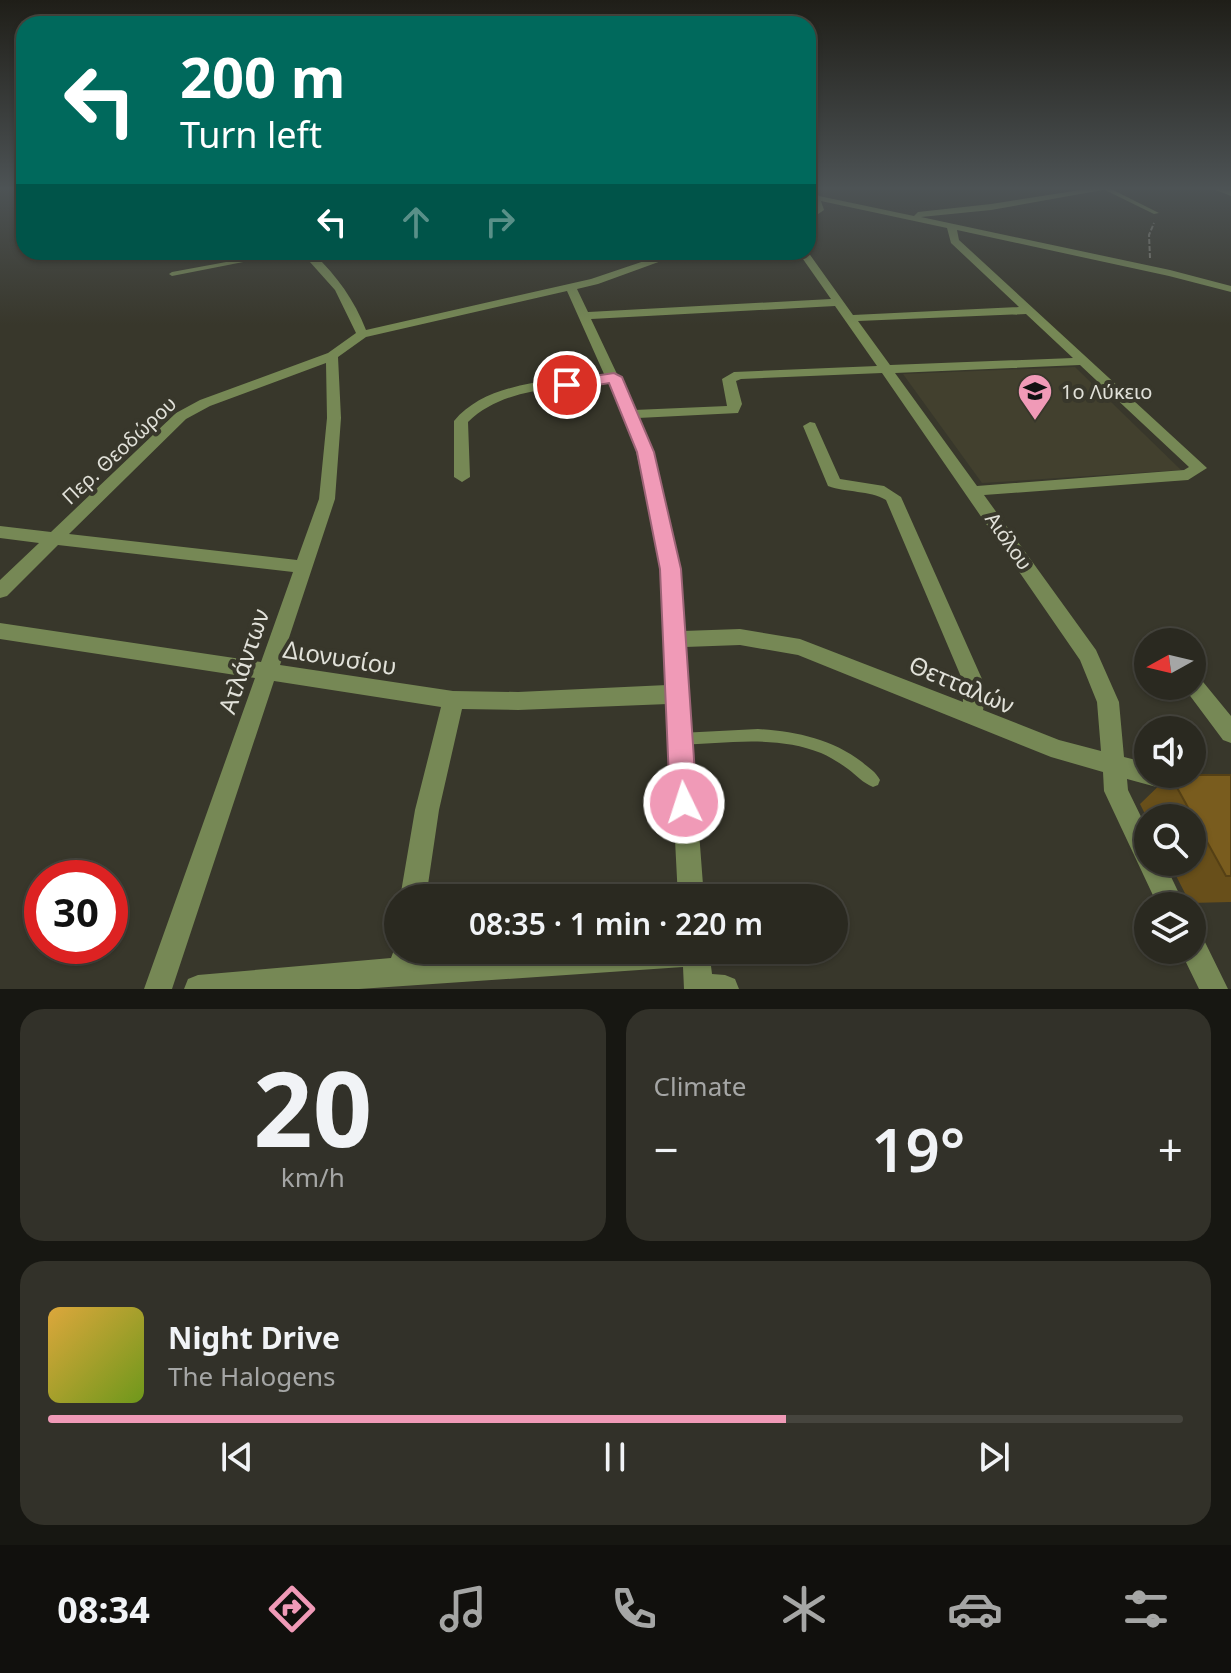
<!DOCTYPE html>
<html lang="en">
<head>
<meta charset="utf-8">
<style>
  :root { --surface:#2a2920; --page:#323129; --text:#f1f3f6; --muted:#a5a6a5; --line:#46453e; --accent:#f09ab7 }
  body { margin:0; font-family:"Noto Sans",sans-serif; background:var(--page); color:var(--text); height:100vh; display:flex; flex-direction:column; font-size:30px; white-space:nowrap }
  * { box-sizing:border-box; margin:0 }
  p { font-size:26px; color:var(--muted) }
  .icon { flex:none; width:44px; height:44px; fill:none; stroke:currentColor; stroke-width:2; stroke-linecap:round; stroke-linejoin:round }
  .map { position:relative; height:989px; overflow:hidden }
  .details { display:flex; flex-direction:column; gap:20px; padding:20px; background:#171712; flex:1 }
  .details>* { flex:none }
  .hud { position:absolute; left:16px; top:16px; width:800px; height:244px; border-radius:24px; box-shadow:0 2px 6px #0004,0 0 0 2px var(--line); background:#00695c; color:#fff; overflow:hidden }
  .needle { width:52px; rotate:262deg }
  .controls { position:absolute; left:1134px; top:628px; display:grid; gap:16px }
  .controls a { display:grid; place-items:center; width:72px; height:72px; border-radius:50%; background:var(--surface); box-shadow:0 2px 6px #0004,0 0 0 2px var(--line); font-size:40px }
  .speed { position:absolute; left:24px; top:860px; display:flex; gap:16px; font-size:40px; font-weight:700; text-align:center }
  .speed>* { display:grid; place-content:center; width:104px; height:104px; border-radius:50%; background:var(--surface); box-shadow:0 2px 6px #0004,0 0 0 2px var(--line); line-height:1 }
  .speed .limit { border:12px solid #d22; background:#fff; color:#111 }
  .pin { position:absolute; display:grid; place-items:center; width:68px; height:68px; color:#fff; margin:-34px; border:4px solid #fff; border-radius:50%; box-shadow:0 2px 8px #0007 }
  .me { position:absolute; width:88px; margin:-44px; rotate:356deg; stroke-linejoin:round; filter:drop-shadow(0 0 6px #0008) }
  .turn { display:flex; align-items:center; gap:28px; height:168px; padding:0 32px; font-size:36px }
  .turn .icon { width:104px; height:104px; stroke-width:2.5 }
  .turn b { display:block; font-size:56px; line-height:68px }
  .lanes { display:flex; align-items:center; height:76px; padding:0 32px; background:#0003; justify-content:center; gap:40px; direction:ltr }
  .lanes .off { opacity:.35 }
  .big { font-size:60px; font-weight:600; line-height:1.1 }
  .details .widget { flex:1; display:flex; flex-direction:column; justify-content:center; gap:12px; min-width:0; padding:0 28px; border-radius:24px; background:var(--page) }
  .details .dial { align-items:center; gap:0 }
  .dial b { font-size:104px; line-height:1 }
  .song { display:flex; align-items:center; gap:24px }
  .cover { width:96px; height:96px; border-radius:12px; background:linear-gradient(135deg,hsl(40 70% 55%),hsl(80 70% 35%)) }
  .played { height:8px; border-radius:4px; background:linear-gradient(90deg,var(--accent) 65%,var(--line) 65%) }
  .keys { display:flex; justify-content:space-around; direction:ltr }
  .heat { display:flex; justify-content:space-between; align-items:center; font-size:44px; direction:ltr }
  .details .tiles { flex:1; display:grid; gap:20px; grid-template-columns:1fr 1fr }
  .widget:last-child { grid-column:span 2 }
  .trip { position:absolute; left:384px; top:884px; width:464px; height:80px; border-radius:40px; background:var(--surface); box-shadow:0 2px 6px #0004,0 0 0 2px var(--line); font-weight:600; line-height:80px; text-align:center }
  .tab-bar { display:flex; height:128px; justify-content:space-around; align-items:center; background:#11100d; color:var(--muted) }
  .tab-bar .icon { width:56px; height:56px }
  .tab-bar .on { color:var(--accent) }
  .tab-bar b { font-size:36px; color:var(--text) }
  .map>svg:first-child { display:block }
  .built { fill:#42402e }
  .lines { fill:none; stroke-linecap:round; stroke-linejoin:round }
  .path { stroke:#848379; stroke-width:2; stroke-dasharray:5 2; stroke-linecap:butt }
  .lane { fill:#768855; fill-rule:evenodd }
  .street { fill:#768855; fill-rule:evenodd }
  .wall { fill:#684f1a }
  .building { fill:#795c1e; stroke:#554015; stroke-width:2 }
  .route { fill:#f09ab7; stroke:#9c6477; stroke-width:2 }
  .labels { text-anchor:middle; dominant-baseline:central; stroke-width:8; stroke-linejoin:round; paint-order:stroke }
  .poi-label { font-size:20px; fill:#e1e1d9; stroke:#38372b; text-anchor:start }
  .street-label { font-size:20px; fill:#e1e1d9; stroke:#38372b }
  .near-street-label { font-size:24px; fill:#e1e1d9; stroke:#38372b }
</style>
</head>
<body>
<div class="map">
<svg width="1231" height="989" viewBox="0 0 1231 989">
  <rect width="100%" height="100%" fill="#38372b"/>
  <path class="built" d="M1075,367L1181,470L982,483L903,374Z"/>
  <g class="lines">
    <path class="path" d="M1150,258L1149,235L1154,223"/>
    <g class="lane">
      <path d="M1103,187H1107L1159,213L1154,214L1103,189Z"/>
      <path d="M281,252H294L172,276L169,274L172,272Z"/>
      <path d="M758,729C795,731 832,739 862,762C869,768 876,772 880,780L878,785L873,787C863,783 856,775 848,769C840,763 830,757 821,753C777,735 726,743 680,745L675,743L673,739L675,735L680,733Z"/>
    </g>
    <g class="street">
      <path d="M1100,187H1119L991,210L921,217L1170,270L1231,286V292L1169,276L957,230L959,240L1207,468L1188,480L984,495L1096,650L1119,702L1124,757L1148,763V774L1194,776L1198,784L1194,792L1186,795L1127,779L1128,790L1148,831V862H1164L1185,906H1158L1104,791L1103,772L1051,757L798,655L740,645L685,647L704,898H678L668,704L518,710L462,709L439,810L426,898H400L415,810L441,707L274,681L172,989H144L255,678L0,639V623L261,662L293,572L58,545L7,596L0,598V580L39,543L0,538V526L51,532L176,413L200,400L328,353L356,333L335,290L301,252H312C336,275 354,299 366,330L591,279L671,252H686L598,284L577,289L588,312L831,299L798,252H808L853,315L1019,307L951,243L947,228L821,201L824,210L808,221V214L815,209L812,199H808V193L813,190L819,196L914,216L918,212L991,204ZM567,291L604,374C556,381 488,380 454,421V477L462,482L470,477L468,422C504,387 561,388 608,382L633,438L660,559L667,685L518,692L453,691L280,665L335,499L341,418L338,357L366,337ZM835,306L877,366L734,372L722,379L727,406L634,410L591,319ZM1026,314L1073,358L890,365L858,321ZM326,363L327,418L319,499L297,560L69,534L186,419L210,406ZM1080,365L1189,467L1184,470L977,486L895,373ZM882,373L1080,660L1097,702L1101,751L1059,740L983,710L986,695L982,679L901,497L884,486L840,479L815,423L810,422L803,426L828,486C847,493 869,490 886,500L962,679L963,702L800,639L740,629L683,631L678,559L647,438L638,418L738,413L742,404L736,381L741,379Z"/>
      <path d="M1208,187H1219L1231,191V196Z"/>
      <path d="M1157,630L1164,632L1170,642H1149L1147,638L1150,632Z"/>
      <path d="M1192,674L1199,677L1231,716V743L1223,740L1185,689L1183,686H1192Z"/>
      <path d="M1192,932L1202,936L1228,989H1199L1180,950H1192Z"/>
      <path d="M398,939V950H420L419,956L510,950H709L712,974L725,975L735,979L739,989H684L683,967L359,989H184L188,979L198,975L391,958Z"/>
    </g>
  </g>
  <path class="wall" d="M1170,775H1231V902L1190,903L1169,862H1192V818H1148V820L1140,804Z"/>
  <path class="building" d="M1170,775H1231V876H1226Z"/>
  <linearGradient id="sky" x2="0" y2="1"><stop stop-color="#1f1e18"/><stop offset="0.58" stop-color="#4d5355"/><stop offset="1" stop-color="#4d5355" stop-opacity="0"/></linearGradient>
  <rect width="1231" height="325" fill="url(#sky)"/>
  <path class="route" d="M614,373L622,377L654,452L681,569L697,803L693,812L684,816L674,812L670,803L660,569L637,452L609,383L567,390L559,385L567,380Z"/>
  <defs>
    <g id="school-pin" transform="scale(1.8)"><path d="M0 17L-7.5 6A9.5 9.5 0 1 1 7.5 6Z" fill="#f09ab7" stroke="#38372b"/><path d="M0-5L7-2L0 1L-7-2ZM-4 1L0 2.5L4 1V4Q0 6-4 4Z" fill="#111"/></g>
  </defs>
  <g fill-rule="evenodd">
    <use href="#school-pin" x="1035" y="391"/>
  </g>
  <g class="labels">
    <g class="poi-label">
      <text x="1061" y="391">1ο Λύκειο</text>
    </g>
    <g class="street-label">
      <text transform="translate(119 450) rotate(-43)">Περ. Θεοδώρου</text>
      <text transform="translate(1009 541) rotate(55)">Αιόλου</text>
    </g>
    <g class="near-street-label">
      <text transform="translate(340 657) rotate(9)">Διονυσίου</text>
      <text transform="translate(243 661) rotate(-71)">Ατλάντων</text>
      <text transform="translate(962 684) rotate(23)">Θετταλών</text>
    </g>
  </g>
</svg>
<div class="controls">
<a><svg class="needle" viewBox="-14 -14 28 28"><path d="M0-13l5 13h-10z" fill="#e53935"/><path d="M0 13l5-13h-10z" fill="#a5a6a5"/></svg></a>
<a><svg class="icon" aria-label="sound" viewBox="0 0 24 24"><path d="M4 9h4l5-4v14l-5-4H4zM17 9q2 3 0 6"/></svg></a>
<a><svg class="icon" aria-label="search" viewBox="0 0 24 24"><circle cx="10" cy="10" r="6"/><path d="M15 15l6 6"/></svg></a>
<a><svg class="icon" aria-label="layers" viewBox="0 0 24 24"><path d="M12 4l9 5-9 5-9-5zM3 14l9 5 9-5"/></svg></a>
</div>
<div class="speed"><div class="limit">30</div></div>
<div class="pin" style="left:567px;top:385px;background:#d93025"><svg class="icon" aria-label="arrive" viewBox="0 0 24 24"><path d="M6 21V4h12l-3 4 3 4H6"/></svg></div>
<svg class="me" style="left:684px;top:803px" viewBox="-20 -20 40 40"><circle r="17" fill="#f09ab7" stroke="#fff" stroke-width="3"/><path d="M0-11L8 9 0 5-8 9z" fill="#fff"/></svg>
<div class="trip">08:35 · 1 min · 220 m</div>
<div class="hud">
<div class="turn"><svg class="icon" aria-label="left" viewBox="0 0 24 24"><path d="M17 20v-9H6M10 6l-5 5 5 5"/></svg><div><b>200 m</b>Turn left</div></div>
<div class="lanes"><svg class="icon" aria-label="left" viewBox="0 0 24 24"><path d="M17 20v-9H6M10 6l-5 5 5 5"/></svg><svg class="icon off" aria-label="ahead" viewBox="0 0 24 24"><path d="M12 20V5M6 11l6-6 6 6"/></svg><svg class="icon off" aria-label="right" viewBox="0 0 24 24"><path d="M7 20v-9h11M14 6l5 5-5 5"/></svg></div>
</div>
</div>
<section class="details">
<div class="tiles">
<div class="widget dial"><b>20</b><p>km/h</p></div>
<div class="widget"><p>Climate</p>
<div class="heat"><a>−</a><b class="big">19°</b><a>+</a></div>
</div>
<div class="widget">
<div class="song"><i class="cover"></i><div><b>Night Drive</b><p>The Halogens</p></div></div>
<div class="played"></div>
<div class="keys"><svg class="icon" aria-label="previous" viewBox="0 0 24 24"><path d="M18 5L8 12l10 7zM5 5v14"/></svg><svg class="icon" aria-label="pause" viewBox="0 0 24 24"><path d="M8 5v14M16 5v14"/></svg><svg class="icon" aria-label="next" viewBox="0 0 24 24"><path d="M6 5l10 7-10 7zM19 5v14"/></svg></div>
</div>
</div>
</section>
<nav class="tab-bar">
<b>08:34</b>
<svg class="icon on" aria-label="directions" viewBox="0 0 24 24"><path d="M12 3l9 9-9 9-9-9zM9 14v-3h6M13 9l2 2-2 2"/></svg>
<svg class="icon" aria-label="music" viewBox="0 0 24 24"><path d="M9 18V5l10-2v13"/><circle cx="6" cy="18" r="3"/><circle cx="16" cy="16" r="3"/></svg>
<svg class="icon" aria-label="phone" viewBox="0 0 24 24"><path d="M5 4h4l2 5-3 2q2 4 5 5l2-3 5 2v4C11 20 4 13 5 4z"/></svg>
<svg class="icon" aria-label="climate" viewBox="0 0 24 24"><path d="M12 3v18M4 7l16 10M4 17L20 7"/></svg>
<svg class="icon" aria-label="car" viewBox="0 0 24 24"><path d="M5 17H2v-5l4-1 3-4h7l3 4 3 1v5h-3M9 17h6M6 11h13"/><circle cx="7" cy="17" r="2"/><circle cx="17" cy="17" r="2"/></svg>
<svg class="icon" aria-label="filters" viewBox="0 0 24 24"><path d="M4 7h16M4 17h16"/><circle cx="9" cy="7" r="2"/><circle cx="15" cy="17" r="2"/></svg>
</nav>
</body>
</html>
